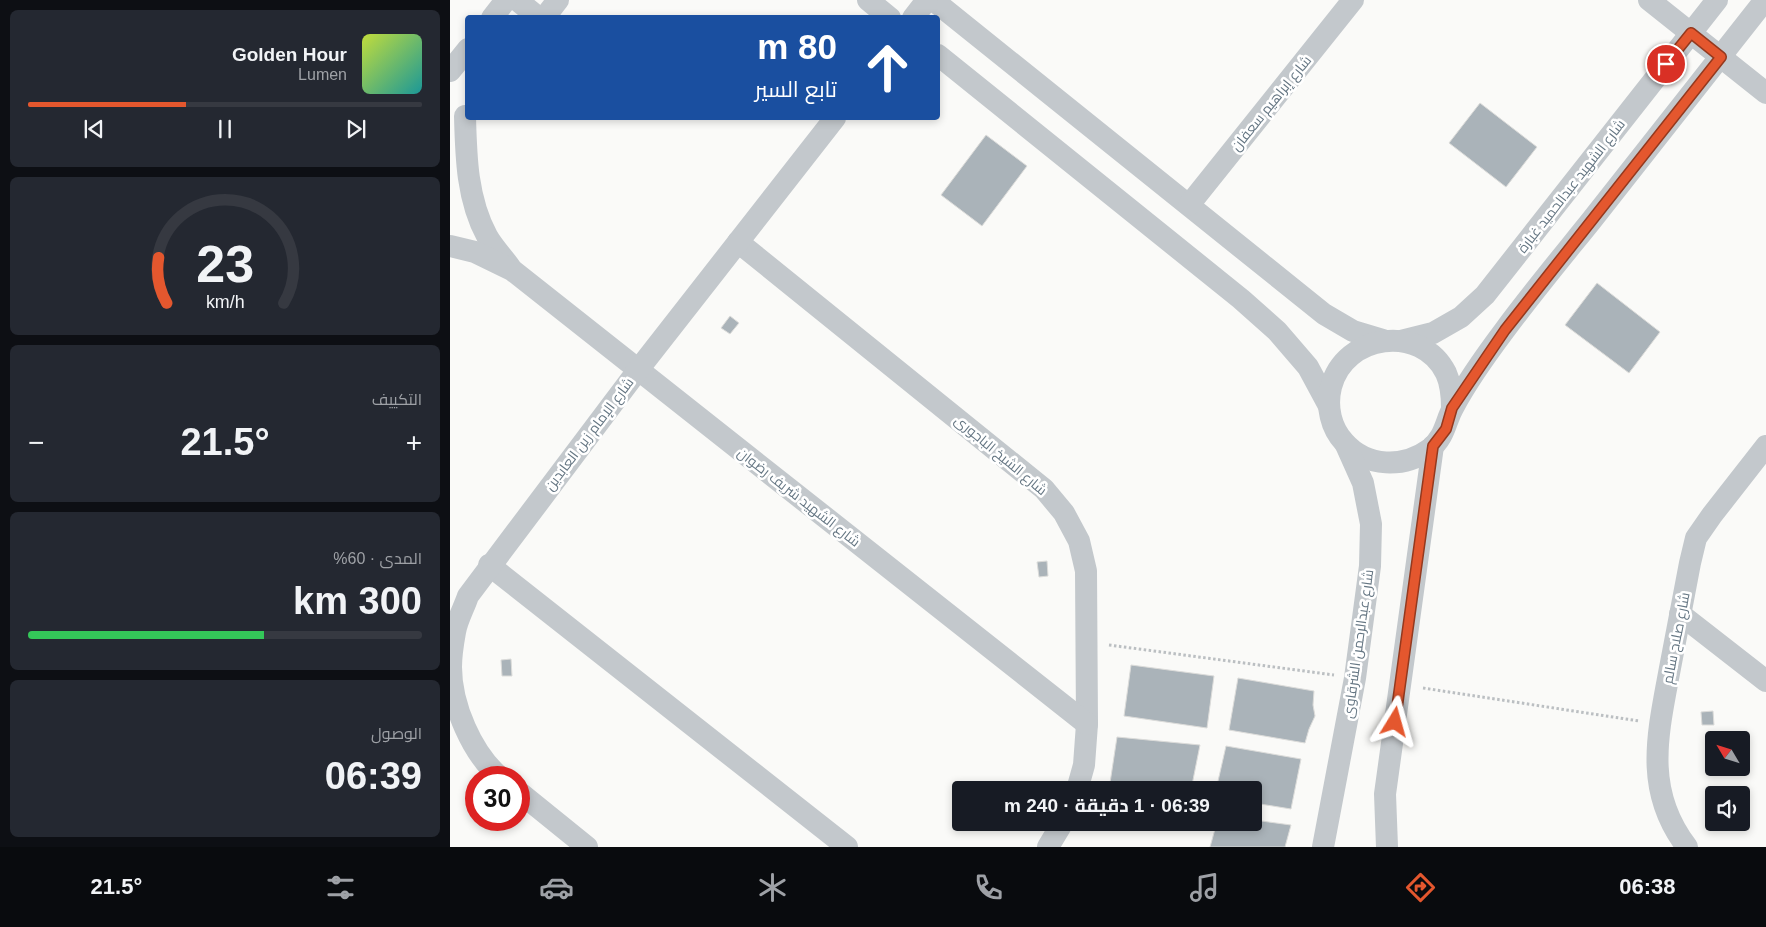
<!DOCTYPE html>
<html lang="ar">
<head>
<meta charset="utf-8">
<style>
  :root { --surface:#171b24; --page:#242831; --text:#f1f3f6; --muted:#9ea1a6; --line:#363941; --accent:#e4572e }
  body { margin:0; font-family:Helvetica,Cairo,sans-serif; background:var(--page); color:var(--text); direction:rtl; height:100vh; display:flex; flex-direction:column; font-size:19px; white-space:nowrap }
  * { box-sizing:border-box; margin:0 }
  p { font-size:16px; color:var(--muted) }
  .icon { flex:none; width:28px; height:28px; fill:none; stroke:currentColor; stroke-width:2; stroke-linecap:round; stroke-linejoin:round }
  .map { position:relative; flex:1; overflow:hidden; direction:ltr }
  .side { display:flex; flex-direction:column; gap:10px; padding:10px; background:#0d0f14; width:450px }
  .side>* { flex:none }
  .top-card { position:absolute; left:15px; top:15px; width:475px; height:105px; border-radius:5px; box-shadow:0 2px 8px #0003; direction:rtl; background:#1a4fa0; color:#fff; overflow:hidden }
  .needle { width:32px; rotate:308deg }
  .tools { position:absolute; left:1255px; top:731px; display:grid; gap:10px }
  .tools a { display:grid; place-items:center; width:45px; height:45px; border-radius:5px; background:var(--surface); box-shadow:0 2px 8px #0003; font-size:25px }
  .speed { position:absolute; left:15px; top:766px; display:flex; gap:10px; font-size:25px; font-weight:700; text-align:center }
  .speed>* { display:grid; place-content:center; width:65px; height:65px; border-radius:50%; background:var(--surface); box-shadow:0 2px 8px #0003; line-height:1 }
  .speed .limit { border:8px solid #d22; background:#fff; color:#111 }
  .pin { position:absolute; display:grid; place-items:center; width:42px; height:42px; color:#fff; margin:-21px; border:2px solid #fff; border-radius:50%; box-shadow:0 1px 5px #0007 }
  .me { position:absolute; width:55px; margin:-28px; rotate:8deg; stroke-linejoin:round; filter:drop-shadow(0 0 4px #0008) }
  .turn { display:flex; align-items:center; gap:18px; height:105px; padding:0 20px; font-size:22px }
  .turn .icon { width:65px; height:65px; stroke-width:2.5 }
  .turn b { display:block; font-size:35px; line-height:42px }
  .big { font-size:38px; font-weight:700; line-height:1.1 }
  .side .card { flex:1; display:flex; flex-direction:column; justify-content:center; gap:8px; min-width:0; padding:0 18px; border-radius:8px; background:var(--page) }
  .side .dial { align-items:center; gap:0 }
  .dial svg { height:130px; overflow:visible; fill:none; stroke:var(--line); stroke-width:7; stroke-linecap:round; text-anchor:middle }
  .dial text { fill:var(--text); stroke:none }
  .song { display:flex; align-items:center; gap:15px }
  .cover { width:60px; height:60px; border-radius:8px; background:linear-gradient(135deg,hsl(70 70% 55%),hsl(180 70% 35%)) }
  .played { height:5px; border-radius:2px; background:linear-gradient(90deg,var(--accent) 40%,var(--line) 40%) }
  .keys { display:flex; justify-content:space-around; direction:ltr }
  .heat { display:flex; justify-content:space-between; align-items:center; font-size:28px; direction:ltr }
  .charge { height:8px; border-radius:4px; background:linear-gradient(90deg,#34c759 60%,var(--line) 0) }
  .trip { position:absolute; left:502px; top:781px; width:310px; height:50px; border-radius:5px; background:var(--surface); box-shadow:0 2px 8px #0003; font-weight:700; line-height:50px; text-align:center; direction:rtl }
  .tab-bar { display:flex; height:80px; justify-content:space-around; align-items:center; background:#090b0e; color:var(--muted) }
  .tab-bar .icon { width:35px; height:35px }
  .tab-bar .active { color:var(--accent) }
  .tab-bar b { font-size:22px; color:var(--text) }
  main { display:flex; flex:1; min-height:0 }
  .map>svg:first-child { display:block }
  .building { fill:#aab3b9; stroke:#dcdcda }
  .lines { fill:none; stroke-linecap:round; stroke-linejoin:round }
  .path { stroke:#bbbfc2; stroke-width:3; stroke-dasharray:2.5 2.5; stroke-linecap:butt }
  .minor { stroke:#c3c8cc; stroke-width:22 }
  .route-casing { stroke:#94391e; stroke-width:12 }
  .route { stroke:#e4572e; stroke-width:9 }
  .labels { text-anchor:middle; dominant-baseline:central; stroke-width:5; stroke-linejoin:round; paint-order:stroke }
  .street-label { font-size:14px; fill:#657683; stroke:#fff }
</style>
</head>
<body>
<main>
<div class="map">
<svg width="1316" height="847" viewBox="0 0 1316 847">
  <rect width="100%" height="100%" fill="#fafaf8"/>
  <g class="building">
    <path d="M1030,103L1087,147L1056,187L999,143Z"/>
    <path d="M536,135L577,166L532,226L491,195Z"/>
    <path d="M1147,283L1210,332L1179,373L1115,325Z"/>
    <path d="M280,316L289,323L280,334L271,328Z"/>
    <path d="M597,561L598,576L589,577L587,562Z"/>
    <path d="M61,659L62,676H52L51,660Z"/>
    <path d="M681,665L764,676L757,728L674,716Z"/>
    <path d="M788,678L864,691L863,705L865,716L859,729L855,743L779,730Z"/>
    <path d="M1263,711L1264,725H1252L1251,712Z"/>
    <path d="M667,737L750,745L741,790H705L660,783Z"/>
    <path d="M776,746L851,759L841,809L804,803V790H766Z"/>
    <path d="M804,820L841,825L835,847H760L767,822H804Z"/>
  </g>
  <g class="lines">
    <g class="path">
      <path d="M659,645L884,675"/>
      <path d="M973,688L1189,721"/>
    </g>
    <g class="minor">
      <path d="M67,0L89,18"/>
      <path d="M418,0L440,18"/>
      <path d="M483,0L874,314L903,331L933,340"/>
      <path d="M1199,0L1316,93"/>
      <path d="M42,18L56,0"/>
      <path d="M94,18L108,0"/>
      <path d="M463,18L477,0"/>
      <path d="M488,55L791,299L827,331L858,367L879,406"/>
      <path d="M0,71L18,49"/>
      <path d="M15,116C16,157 17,199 37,236C43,247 53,257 60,267"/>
      <path d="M739,205L903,0"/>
      <path d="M288,242L594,489L614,513L629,541L636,571L637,724L634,765L627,790"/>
      <path d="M0,246L25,252L62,270L637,724"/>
      <path d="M951,341L983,333L1011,317L1035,295L1267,0"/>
      <path d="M1002,408C1002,396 1001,384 996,373C971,323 894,334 881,387C876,407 881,428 894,442C917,468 954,468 980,449C996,436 995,421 1004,406C1018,380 1036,355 1054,331C1082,293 1112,257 1141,221C1199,147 1257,74 1315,0"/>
      <path d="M39,565L397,847"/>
      <path d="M1230,614L1316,681"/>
      <path d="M51,778C22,754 1,705 1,667C1,656 3,643 5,632C7,620 14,608 18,596L188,370L385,118"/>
      <path d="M69,792L137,847"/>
      <path d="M598,847L613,822"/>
      <path d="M873,847L905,678L920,566L921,524L913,483L896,445"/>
      <path d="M937,847L935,794L983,446"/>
      <path d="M1237,847C1193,790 1208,733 1220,668C1227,633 1233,598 1240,563L1246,538L1262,515L1316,446"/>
    </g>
  </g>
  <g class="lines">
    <g class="route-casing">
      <path id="route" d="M945,722L983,446L996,429L1002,408L1055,330L1271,57L1241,33L1216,64"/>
    </g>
    <use href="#route" class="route"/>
  </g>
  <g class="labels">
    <g class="street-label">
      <text transform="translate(821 103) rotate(-51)">شارع إبراهيم سعفان</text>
      <text transform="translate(1121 186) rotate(-52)">شارع الشهيد عبدالحميد غبارة</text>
      <text transform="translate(139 434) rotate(-53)">شارع الإمام زين العابدين</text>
      <text transform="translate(551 455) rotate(40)">شارع الشيخ الباجورى</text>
      <text transform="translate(349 497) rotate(38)">شارع الشهيد شريف رضوان</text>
      <text transform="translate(1226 638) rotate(-79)">شارع صلاح سالم</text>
      <text transform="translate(908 644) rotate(-82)">شارع عبدالرحمن الشرقاوى</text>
    </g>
  </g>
</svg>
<div class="tools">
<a><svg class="needle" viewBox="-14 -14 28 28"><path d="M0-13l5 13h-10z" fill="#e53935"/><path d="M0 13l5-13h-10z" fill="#9ea1a6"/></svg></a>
<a><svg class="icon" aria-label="sound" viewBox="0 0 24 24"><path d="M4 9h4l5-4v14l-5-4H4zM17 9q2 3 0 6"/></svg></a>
</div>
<div class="speed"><div class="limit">30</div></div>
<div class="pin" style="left:1216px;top:64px;background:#d93025"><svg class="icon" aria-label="arrive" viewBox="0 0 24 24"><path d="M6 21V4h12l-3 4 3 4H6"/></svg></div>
<svg class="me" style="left:945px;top:722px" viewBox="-20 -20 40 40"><path d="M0-17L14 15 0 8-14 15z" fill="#e4572e" stroke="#fff" stroke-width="4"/></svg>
<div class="trip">06:39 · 1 دقيقة · 240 m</div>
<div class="top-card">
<div class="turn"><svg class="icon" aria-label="ahead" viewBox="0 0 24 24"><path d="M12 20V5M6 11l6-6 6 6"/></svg><div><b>80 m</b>تابع السير</div></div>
</div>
</div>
<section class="side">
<div class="card">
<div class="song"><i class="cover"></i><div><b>Golden Hour</b><p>Lumen</p></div></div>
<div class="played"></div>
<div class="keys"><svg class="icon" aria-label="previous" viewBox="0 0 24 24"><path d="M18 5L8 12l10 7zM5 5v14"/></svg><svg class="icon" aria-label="pause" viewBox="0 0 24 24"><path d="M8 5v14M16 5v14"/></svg><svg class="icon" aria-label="next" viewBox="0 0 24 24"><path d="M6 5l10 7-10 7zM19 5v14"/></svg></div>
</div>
<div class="card dial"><svg viewBox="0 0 100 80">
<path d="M14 69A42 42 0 1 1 86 69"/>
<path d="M14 69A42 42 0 0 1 9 41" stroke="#e4572e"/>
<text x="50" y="56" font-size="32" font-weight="700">23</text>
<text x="50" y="72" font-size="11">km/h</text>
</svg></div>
<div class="card"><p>التكييف</p>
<div class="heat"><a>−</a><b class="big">21.5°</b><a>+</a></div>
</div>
<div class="card"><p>المدى · 60%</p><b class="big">300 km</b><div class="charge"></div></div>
<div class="card"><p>الوصول</p><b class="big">06:39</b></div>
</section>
</main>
<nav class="tab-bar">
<b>06:38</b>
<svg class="icon active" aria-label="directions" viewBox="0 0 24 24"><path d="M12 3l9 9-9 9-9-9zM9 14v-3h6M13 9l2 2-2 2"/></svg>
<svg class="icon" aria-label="music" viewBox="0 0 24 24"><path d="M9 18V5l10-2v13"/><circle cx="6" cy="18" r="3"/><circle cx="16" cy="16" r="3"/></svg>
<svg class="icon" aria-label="phone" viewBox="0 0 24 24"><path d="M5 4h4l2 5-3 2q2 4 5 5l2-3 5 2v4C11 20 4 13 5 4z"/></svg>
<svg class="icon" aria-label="climate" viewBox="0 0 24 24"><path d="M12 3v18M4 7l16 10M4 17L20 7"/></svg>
<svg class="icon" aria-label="car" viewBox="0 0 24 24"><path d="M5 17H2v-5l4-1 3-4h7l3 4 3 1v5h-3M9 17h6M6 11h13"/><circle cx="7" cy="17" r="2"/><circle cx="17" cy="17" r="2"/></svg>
<svg class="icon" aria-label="filters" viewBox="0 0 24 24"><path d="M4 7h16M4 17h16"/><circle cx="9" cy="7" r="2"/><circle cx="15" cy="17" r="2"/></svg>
<b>21.5°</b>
</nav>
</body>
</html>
